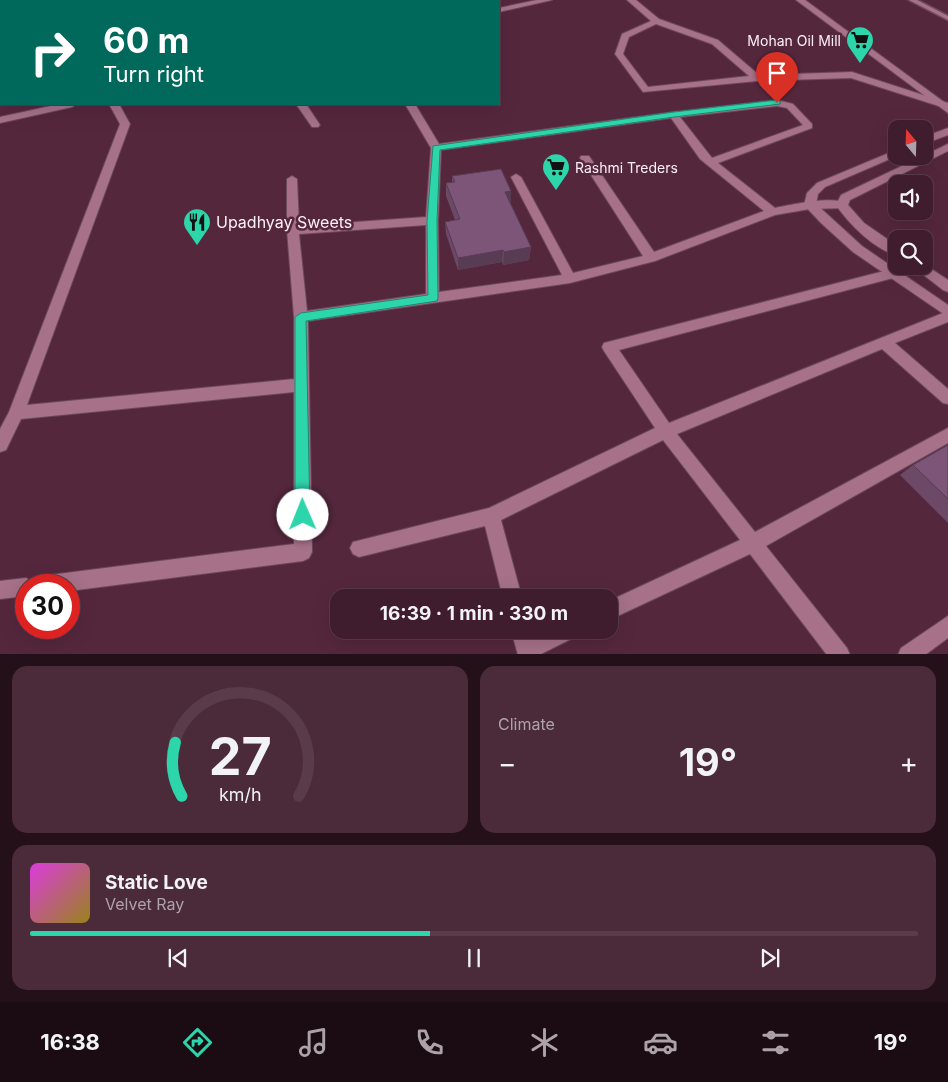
<!DOCTYPE html>
<html lang="en">
<head>
<meta charset="utf-8">
<style>
  :root { --surface:#401d2e; --page:#4b2a3a; --text:#f1f3f6; --muted:#aea2aa; --line:#593b4a; --accent:#2dd5ab }
  body { margin:0; font-family:Inter,sans-serif; background:var(--page); color:var(--text); height:100vh; display:flex; flex-direction:column; font-size:19px; white-space:nowrap }
  * { box-sizing:border-box; margin:0 }
  p { font-size:16px; color:var(--muted) }
  .icon { flex:none; width:28px; height:28px; fill:none; stroke:currentColor; stroke-width:2; stroke-linecap:round; stroke-linejoin:round }
  .map { position:relative; height:654px; overflow:hidden }
  .side { display:flex; flex-direction:column; gap:12px; padding:12px; background:#231019; flex:1 }
  .side>* { flex:none }
  .top-card { position:absolute; left:0px; top:0px; width:500px; height:105px; box-shadow:0 5px 20px #0002,0 0 0 1px var(--line); background:#00695c; color:#fff; overflow:hidden }
  .needle { width:32px; rotate:341deg }
  .controls { position:absolute; left:888px; top:120px; display:grid; gap:10px }
  .controls a { display:grid; place-items:center; width:45px; height:45px; border-radius:10px; background:var(--surface); box-shadow:0 5px 20px #0002,0 0 0 1px var(--line); font-size:25px }
  .speed { position:absolute; left:15px; top:574px; display:flex; gap:10px; font-size:25px; font-weight:700; text-align:center }
  .speed>* { display:grid; place-content:center; width:65px; height:65px; border-radius:50%; background:var(--surface); box-shadow:0 5px 20px #0002,0 0 0 1px var(--line); line-height:1 }
  .speed .limit { border:8px solid #d22; background:#fff; color:#111 }
  .pin { position:absolute; display:grid; place-items:center; width:42px; height:42px; color:#fff; margin:-51px -21px; border-radius:50% 50% 50% 0; rotate:-45deg; box-shadow:0 0 5px #0007 }
  .pin .icon { rotate:45deg }
  .me { position:absolute; width:55px; margin:-28px; rotate:359deg; stroke-linejoin:round; filter:drop-shadow(0 0 4px #0008) }
  .turn { display:flex; align-items:center; gap:18px; height:105px; padding:0 20px; font-size:22px }
  .turn .icon { width:65px; height:65px; stroke-width:2.5 }
  .turn b { display:block; font-size:35px; line-height:42px }
  .big { font-size:38px; font-weight:700; line-height:1.1 }
  .side .widget { flex:1; display:flex; flex-direction:column; justify-content:center; gap:8px; min-width:0; padding:0 18px; border-radius:15px; background:var(--page) }
  .side .dial { align-items:center; gap:0 }
  .dial svg { height:130px; overflow:visible; fill:none; stroke:var(--line); stroke-width:7; stroke-linecap:round; text-anchor:middle }
  .dial text { fill:var(--text); stroke:none }
  .song { display:flex; align-items:center; gap:15px }
  .cover { width:60px; height:60px; border-radius:8px; background:linear-gradient(135deg,hsl(300 70% 55%),hsl(50 70% 35%)) }
  .played { height:5px; border-radius:2px; background:linear-gradient(90deg,var(--accent) 45%,var(--line) 45%) }
  .keys { display:flex; justify-content:space-around; direction:ltr }
  .heat { display:flex; justify-content:space-between; align-items:center; font-size:28px; direction:ltr }
  .side .tiles { flex:1; display:grid; gap:12px; grid-template-columns:1fr 1fr }
  .widget:last-child { grid-column:span 2 }
  .trip { position:absolute; left:330px; top:589px; width:288px; height:50px; border-radius:15px; background:var(--surface); box-shadow:0 5px 20px #0002,0 0 0 1px var(--line); font-weight:700; line-height:50px; text-align:center }
  .menu { display:flex; height:80px; justify-content:space-around; align-items:center; background:#1a0c12; color:var(--muted) }
  .menu .icon { width:35px; height:35px }
  .menu .active { color:var(--accent) }
  .menu b { font-size:22px; color:var(--text) }
  .map>svg:first-child { display:block }
  .lines { fill:none; stroke-linecap:round; stroke-linejoin:round }
  .service-casing { stroke:#6b485a; stroke-width:3 }
  .minor-casing { stroke:#6b485a; stroke-width:2 }
  .tertiary-casing { stroke:#6b485a; stroke-width:2 }
  .service { fill:#a67189; fill-rule:evenodd }
  .minor { fill:#a67189; fill-rule:evenodd }
  .tertiary { fill:#a67189; fill-rule:evenodd }
  .wall { fill:#6c4967 }
  .shaded-wall { fill:#583c54 }
  .building { fill:#7d5578; stroke:#583c54 }
  .route { fill:#2dd5ab; stroke:#1d8a6f }
  .labels { text-anchor:middle; dominant-baseline:central; stroke-width:5; stroke-linejoin:round; paint-order:stroke }
  .far-poi-label { font-size:14px; fill:#fcf0f5; stroke:#55273d; text-anchor:end }
  .poi-label { font-size:16px; fill:#fcf0f5; stroke:#55273d; text-anchor:start }
</style>
</head>
<body>
<div class="map">
<svg width="948" height="655" viewBox="0 0 948 655">
  <rect width="100%" height="100%" fill="#55273d"/>
  <g class="lines">
    <g class="service-casing">
      <g id="service">
        <rect x="204" y="0" width="6" height="1"/>
        <path d="M268,0H274L275,1H269Z"/>
        <path d="M909,0H917L948,16V20Z"/>
      </g>
    </g>
    <g class="minor-casing">
      <g id="minor">
        <rect x="24" y="0" width="8" height="1"/>
        <rect x="70" y="0" width="8" height="1"/>
        <path d="M397,0H405L406,1H398Z"/>
        <path d="M537,0H552L499,12V8Z"/>
        <path d="M627,0H636L659,19L718,40L759,75L852,72L948,103V109L851,78L757,81L643,92L615,54L622,34L651,21ZM656,24L712,44L749,76L648,87L623,54L629,37Z"/>
        <path d="M1,82V90L0,91V83Z"/>
        <path d="M777,100L793,104L812,124V128L718,163L775,208C790,205 837,194 848,205L846,208L810,209L775,215L655,261L570,283L308,321L312,552L309,558L303,561L69,591V585H26V596L0,599V581L26,578L34,583L35,578L42,576L294,544V392L21,419L6,450L0,452V429L9,412L120,124L109,104H119L130,124L27,405L294,379V317L287,230V179L292,176L297,179L299,226L426,217L431,148L405,104H415L439,144L674,112ZM777,106L787,108L803,125L712,158L680,117ZM671,118L700,159L764,211L654,252L589,156H581L580,158L643,256L573,273L521,177L516,174L511,177L562,275L439,292L438,221L441,150ZM426,225V294L307,311L299,234Z"/>
        <path d="M60,104H77L72,107L0,123V117Z"/>
        <path d="M296,104H306L320,125L318,127H312Z"/>
        <path d="M892,269L897,271L898,274L897,277L619,350L669,423L948,311V322L895,343L948,389V404L943,403L882,349L677,434L755,532L948,428V443L766,546L847,648L850,655H827L750,554L609,620V601L740,540L663,440L501,520L522,598H503L485,526L359,557L353,554L350,548L353,542L489,508L655,428L604,351L602,347L604,343Z"/>
        <path d="M948,616V638L925,655H898L901,648Z"/>
        <path d="M511,630H531L533,637L547,630H578L575,637L539,655H518Z"/>
      </g>
    </g>
    <g class="tertiary-casing">
      <g id="tertiary">
        <path d="M796,0H805L948,105V113Z"/>
        <path d="M948,128V135L924,144V137Z"/>
        <path d="M948,144V151L850,200L848,205L864,223L896,245V255C875,250 848,223 836,205L841,195Z"/>
        <path d="M896,150L897,156L825,187L818,194L816,204L862,246L948,305V317L853,252L821,223L804,205L807,193L817,183Z"/>
        <path d="M924,264L948,280V292L943,290L912,266H924Z"/>
      </g>
    </g>
    <use href="#service" class="service"/>
    <use href="#minor" class="minor"/>
    <use href="#tertiary" class="tertiary"/>
  </g>
  <g class="wall">
    <path d="M452,176L511,204L531,247L529,260L503,265L502,262L458,270L446,234L445,222L455,220L446,196V183L452,182Z"/>
    <path d="M948,445V523L900,475L913,465Z"/>
  </g>
  <g class="shaded-wall">
    <path d="M511,191V204L505,192Z"/>
    <path d="M531,247L529,260L503,265L504,252Z"/>
    <path d="M503,250L502,262L458,270V258Z"/>
  </g>
  <g class="building">
    <path d="M501,169L511,191L505,192L531,247L504,252L503,250L458,258L445,222L460,219L446,183L455,182L452,176Z"/>
    <path d="M948,445V499L913,465Z"/>
  </g>
  <path class="route" d="M777,100L780,101V104L674,117L440,150L437,221L438,298L437,301L306,321L310,515L308,520L303,522L298,520L295,515V317L301,313L428,295L427,221L433,146L674,112Z"/>
  <defs>
    <g id="supermarket-pin" transform="scale(1.4375)"><path d="M0 17L-7.5 6A9.5 9.5 0 1 1 7.5 6Z" fill="#2dd5ab" stroke="#55273d"/><path d="M-6-5.5h2.5l.6 2H6L4.5 2H-2.5L-4.4-4H-6ZM-1.5 3.2a1.3 1.3 0 1 0 .1 0ZM3 3.2a1.3 1.3 0 1 0 .1 0Z" fill="#111"/></g>
    <g id="restaurant-pin" transform="scale(1.4375)"><path d="M0 17L-7.5 6A9.5 9.5 0 1 1 7.5 6Z" fill="#2dd5ab" stroke="#55273d"/><path d="M-5-6h1v4h1v-4h1v4h1v-4h1v5L-1.5 .5V6h-2V.5L-5-1ZM5-6V6H3V1.5H1.5Q1.5-4 5-6Z" fill="#111"/></g>
  </defs>
  <g fill-rule="evenodd">
    <use href="#supermarket-pin" x="860" y="40"/>
    <use href="#supermarket-pin" x="556" y="167"/>
    <use href="#restaurant-pin" x="197" y="222"/>
  </g>
  <g class="labels">
    <g class="far-poi-label">
      <text x="841" y="40">Mohan Oil Mill</text>
      <text x="575" y="167" text-anchor="start">Rashmi Treders</text>
    </g>
    <g class="poi-label">
      <text x="216" y="222">Upadhyay Sweets</text>
    </g>
  </g>
</svg>
<div class="controls">
<a><svg class="needle" viewBox="-14 -14 28 28"><path d="M0-13l5 13h-10z" fill="#e53935"/><path d="M0 13l5-13h-10z" fill="#aea2aa"/></svg></a>
<a><svg class="icon" aria-label="sound" viewBox="0 0 24 24"><path d="M4 9h4l5-4v14l-5-4H4zM17 9q2 3 0 6"/></svg></a>
<a><svg class="icon" aria-label="search" viewBox="0 0 24 24"><circle cx="10" cy="10" r="6"/><path d="M15 15l6 6"/></svg></a>
</div>
<div class="speed"><div class="limit">30</div></div>
<div class="pin" style="left:777px;top:103px;background:#d93025"><svg class="icon" aria-label="arrive" viewBox="0 0 24 24"><path d="M6 21V4h12l-3 4 3 4H6"/></svg></div>
<svg class="me" style="left:303px;top:515px" viewBox="-20 -20 40 40"><circle r="19" fill="#fff"/><path d="M0-13L10 11 0 6-10 11z" fill="#2dd5ab"/></svg>
<div class="trip">16:39 · 1 min · 330 m</div>
<div class="top-card">
<div class="turn"><svg class="icon" aria-label="right" viewBox="0 0 24 24"><path d="M7 20v-9h11M14 6l5 5-5 5"/></svg><div><b>60 m</b>Turn right</div></div>
</div>
</div>
<section class="side">
<div class="tiles">
<div class="widget dial"><svg viewBox="0 0 100 80">
<path d="M14 69A42 42 0 1 1 86 69"/>
<path d="M14 69A42 42 0 0 1 10 36" stroke="#2dd5ab"/>
<text x="50" y="56" font-size="32" font-weight="700">27</text>
<text x="50" y="72" font-size="11">km/h</text>
</svg></div>
<div class="widget"><p>Climate</p>
<div class="heat"><a>−</a><b class="big">19°</b><a>+</a></div>
</div>
<div class="widget">
<div class="song"><i class="cover"></i><div><b>Static Love</b><p>Velvet Ray</p></div></div>
<div class="played"></div>
<div class="keys"><svg class="icon" aria-label="previous" viewBox="0 0 24 24"><path d="M18 5L8 12l10 7zM5 5v14"/></svg><svg class="icon" aria-label="pause" viewBox="0 0 24 24"><path d="M8 5v14M16 5v14"/></svg><svg class="icon" aria-label="next" viewBox="0 0 24 24"><path d="M6 5l10 7-10 7zM19 5v14"/></svg></div>
</div>
</div>
</section>
<nav class="menu">
<b>16:38</b>
<svg class="icon active" aria-label="directions" viewBox="0 0 24 24"><path d="M12 3l9 9-9 9-9-9zM9 14v-3h6M13 9l2 2-2 2"/></svg>
<svg class="icon" aria-label="music" viewBox="0 0 24 24"><path d="M9 18V5l10-2v13"/><circle cx="6" cy="18" r="3"/><circle cx="16" cy="16" r="3"/></svg>
<svg class="icon" aria-label="phone" viewBox="0 0 24 24"><path d="M5 4h4l2 5-3 2q2 4 5 5l2-3 5 2v4C11 20 4 13 5 4z"/></svg>
<svg class="icon" aria-label="climate" viewBox="0 0 24 24"><path d="M12 3v18M4 7l16 10M4 17L20 7"/></svg>
<svg class="icon" aria-label="car" viewBox="0 0 24 24"><path d="M5 17H2v-5l4-1 3-4h7l3 4 3 1v5h-3M9 17h6M6 11h13"/><circle cx="7" cy="17" r="2"/><circle cx="17" cy="17" r="2"/></svg>
<svg class="icon" aria-label="filters" viewBox="0 0 24 24"><path d="M4 7h16M4 17h16"/><circle cx="9" cy="7" r="2"/><circle cx="15" cy="17" r="2"/></svg>
<b>19°</b>
</nav>
</body>
</html>
